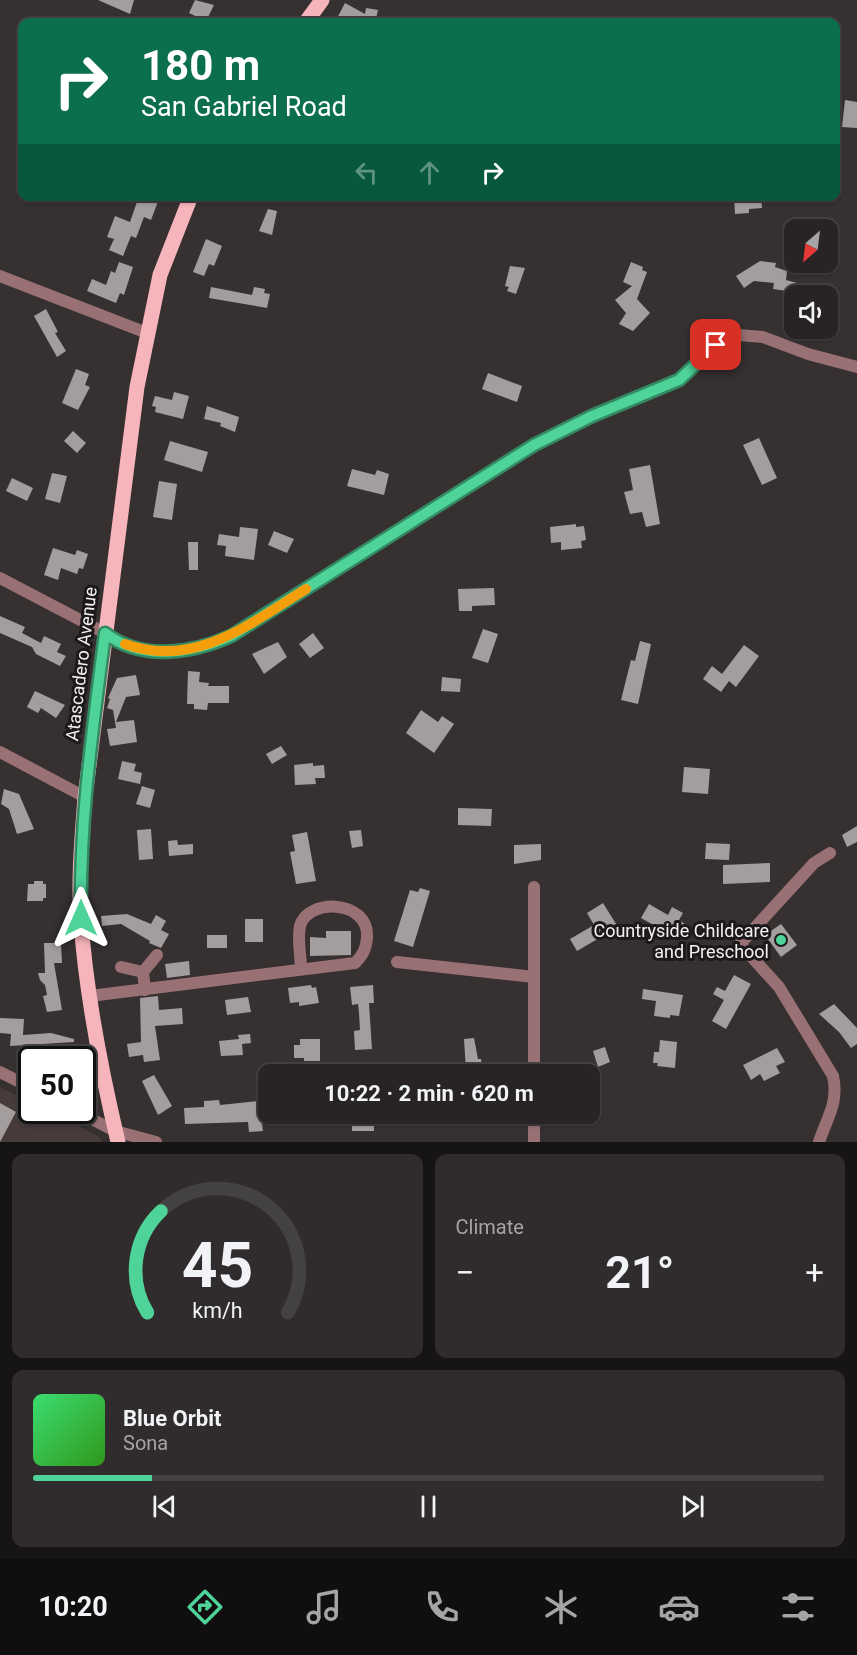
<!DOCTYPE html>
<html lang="en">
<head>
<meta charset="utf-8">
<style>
  :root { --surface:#282425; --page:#302c2d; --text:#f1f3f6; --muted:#a5a4a7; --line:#444142; --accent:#4ed399 }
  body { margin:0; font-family:Roboto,sans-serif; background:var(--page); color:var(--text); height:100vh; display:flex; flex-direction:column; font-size:22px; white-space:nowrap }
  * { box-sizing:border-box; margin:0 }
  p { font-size:20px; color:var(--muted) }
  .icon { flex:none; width:33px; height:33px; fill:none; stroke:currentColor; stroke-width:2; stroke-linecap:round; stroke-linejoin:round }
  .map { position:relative; height:1142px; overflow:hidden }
  .details { display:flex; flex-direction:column; gap:12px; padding:12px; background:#161414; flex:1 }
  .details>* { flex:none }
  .hud { position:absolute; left:18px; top:18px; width:822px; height:183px; border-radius:12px; box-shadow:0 2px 4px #0004,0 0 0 2px var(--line); background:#0b6e4f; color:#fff; overflow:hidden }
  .needle { width:39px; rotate:208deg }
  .controls { position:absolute; left:784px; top:219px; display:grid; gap:12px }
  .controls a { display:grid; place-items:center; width:54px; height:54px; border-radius:12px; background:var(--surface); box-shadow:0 2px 4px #0004,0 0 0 2px var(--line); font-size:30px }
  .speed { position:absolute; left:18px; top:1046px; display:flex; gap:12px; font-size:30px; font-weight:700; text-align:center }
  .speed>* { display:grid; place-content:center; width:78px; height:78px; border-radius:50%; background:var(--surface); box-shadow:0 2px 4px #0004,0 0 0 2px var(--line); line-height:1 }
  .speed .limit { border:3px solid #111; border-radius:9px; background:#fff; color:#111 }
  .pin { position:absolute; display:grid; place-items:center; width:51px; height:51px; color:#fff; margin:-26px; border-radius:12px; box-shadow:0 3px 9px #0006 }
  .me { position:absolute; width:66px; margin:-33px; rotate:0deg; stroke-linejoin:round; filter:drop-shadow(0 0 4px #0008) }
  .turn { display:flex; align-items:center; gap:21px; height:126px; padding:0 24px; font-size:27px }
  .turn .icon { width:78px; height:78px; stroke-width:2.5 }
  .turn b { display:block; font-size:42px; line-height:51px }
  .lanes { display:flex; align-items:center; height:57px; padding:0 24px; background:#0003; justify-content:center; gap:30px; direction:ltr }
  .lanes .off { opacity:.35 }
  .big { font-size:45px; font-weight:700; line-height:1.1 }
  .details .card { flex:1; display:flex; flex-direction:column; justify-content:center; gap:9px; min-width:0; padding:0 21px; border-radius:12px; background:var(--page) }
  .details .dial { align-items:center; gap:0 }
  .dial svg { height:156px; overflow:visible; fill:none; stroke:var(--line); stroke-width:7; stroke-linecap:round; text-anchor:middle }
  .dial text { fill:var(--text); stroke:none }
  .song { display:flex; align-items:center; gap:18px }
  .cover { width:72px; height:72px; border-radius:9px; background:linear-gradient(135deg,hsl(140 70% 55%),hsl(110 70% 35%)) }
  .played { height:6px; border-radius:3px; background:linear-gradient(90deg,var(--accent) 15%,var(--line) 15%) }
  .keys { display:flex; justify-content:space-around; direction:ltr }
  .heat { display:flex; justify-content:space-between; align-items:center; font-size:33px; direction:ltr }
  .details .tiles { flex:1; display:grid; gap:12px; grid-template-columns:1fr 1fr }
  .card:last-child { grid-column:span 2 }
  .trip { position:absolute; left:258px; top:1064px; width:342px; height:60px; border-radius:12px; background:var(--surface); box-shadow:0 2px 4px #0004,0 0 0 2px var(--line); font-weight:700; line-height:60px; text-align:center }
  .dock { display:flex; height:96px; justify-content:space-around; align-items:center; background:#100e0f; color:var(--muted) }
  .dock .icon { width:42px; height:42px }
  .dock .selected { color:var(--accent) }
  .dock b { font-size:27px; color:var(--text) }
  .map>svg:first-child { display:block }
  .built { fill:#473b3c }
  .building { fill:#a49d9e }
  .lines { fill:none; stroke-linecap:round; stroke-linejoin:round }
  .minor { stroke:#997175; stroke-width:12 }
  .major { stroke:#f6b4bb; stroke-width:15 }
  .route-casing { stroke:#338963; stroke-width:15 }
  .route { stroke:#4ed399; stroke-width:10 }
  .slow { stroke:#f59e0b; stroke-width:10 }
  .poi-dot { fill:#4ed399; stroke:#1b1919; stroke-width:2 }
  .labels { text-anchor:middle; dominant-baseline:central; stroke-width:6; stroke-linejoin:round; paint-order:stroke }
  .street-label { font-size:18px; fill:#f4f0f0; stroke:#1b1919 }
  .poi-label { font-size:18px; fill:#f4f0f0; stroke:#1b1919; text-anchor:end }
</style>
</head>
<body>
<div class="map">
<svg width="857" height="1142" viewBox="0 0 857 1142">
  <rect width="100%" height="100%" fill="#363031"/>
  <path class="built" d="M0,1087L31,1103L32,1110L51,1112L99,1137L102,1142H0Z"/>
  <g class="building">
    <path d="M98,0H134L130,14Z"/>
    <path d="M195,0L214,5L206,21L189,13Z"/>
    <path d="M345,3L365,14L366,8L378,10L375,22L354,17L351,22H335Z"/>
    <path d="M845,100L857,102V128L842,127Z"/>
    <path d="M139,196H160L151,220L144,217L136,238L131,236L123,256L109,250L114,239L107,237L115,216L130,222Z"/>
    <path d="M734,196H761L762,208L749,209V213L735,214Z"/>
    <path d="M268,209L277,211L272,235L259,231Z"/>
    <path d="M206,239L222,246L214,266L209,264L204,276L193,272Z"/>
    <path d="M760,261L776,263L775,267L787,271L786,280L808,286L807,294L773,289L774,283L754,281L744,288L736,276Z"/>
    <path d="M119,262L133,267L124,295L120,293L116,303L87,291L92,279L106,285L111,271L115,273Z"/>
    <path d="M631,262L643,267L642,270L647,272L637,299L650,313L633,331L619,324L626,313L615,300L632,286L623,282Z"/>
    <path d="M510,266L525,268L516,294L507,291L509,287L505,286Z"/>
    <path d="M211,287L252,295L254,287L265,289L264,293L270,294L267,308L209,298Z"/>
    <path d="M46,309L58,332L55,333L66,351L57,357L34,316Z"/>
    <path d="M76,369L89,374L85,385L90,387L78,410L62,403Z"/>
    <path d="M488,373L522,386L517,402L482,389Z"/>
    <path d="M174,392L189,396L183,419L155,412L156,407L152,406L155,396L172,400Z"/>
    <path d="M207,406L239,417L235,432L220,426L221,423L204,419Z"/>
    <path d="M73,431L86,443L77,453L64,441Z"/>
    <path d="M759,438L777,478L762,485L743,445Z"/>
    <path d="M170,441L208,452L202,472L164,460Z"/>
    <path d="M650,465L660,524L646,527L642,512L630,514L624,492L633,490L629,469Z"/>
    <path d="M352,469L375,475L377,470L389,474L384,495L347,486Z"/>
    <path d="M52,473L67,476L60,503L45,499Z"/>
    <path d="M12,478L33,488L27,501L6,491Z"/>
    <path d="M159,481L177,484L172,520L153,517Z"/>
    <path d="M576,524V527L584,526L586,540L581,541L582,548L561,550V542L551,543L550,527Z"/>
    <path d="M240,527L258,529L254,560L225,556L226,546L217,545L219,534L239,537Z"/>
    <path d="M274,531L294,539L287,553L268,545Z"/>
    <path d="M188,542H198V570H189Z"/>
    <path d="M53,548L75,555L77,550L88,554L83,569L79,568L77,574L61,568L58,580L44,575Z"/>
    <path d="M494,588L495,605L472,606V611H459L458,589Z"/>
    <path d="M0,616L25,627L22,633L41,643L44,636L61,644L57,652L66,656L60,666L36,654L32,647L0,633Z"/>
    <path d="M483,629L498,634L488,663L472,658Z"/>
    <path d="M313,633L324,648L310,658L299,644Z"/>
    <path d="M640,641L651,644L638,704L621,700L631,660L635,661Z"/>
    <path d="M278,642L287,657L264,674L252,654Z"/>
    <path d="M744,645L759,656L736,687L729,681L721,692L703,679L712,666L722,674Z"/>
    <path d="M188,671L200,672L199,682L209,683L208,686H229V703H208L207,710L194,709V704H187Z"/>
    <path d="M136,675L140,695L126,697L116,722L134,720L137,742L110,746L107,729L116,728L113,710L107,708L110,699L108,698L117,678Z"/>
    <path d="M442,677L461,679L460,692L441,691Z"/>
    <path d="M35,691L65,705L56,718L41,708L38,713L27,707Z"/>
    <path d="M421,710L438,722L442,716L454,724L434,753L406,733Z"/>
    <path d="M281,746L287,755L272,764L266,754Z"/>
    <path d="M122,761L136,764L134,771L142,773L140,784L118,779Z"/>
    <path d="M313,763V766L324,765L325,778H315L316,784L295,785L294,765Z"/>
    <path d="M684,767L710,769L708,794L682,792Z"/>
    <path d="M142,786L155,790L150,808L136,804Z"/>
    <path d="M4,789L19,794L34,829L17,834L9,809L1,804Z"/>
    <path d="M458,808L492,809L491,826L458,825Z"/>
    <path d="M857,826V842L847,847L842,835Z"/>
    <path d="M151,829L153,859L139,860L137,830Z"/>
    <path d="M361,830L363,846L352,848L349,831Z"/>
    <path d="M307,832L316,881L296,884L290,852L295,851L292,835Z"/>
    <path d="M177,840L178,845L193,844V854L169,856L168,841Z"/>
    <path d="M706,843L730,844L729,860L705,859Z"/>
    <path d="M541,844V860L514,864V845Z"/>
    <path d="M770,863V882L723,884V865Z"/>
    <path d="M34,881H43V884H46V898H43V901H27L28,884H34Z"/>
    <path d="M420,888L430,891L413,947L394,941L410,890L418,892Z"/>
    <path d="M603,903L618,927L577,951L570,939L594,925L587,913Z"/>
    <path d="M649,904L668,915L672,907L683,913L679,920L685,924L677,938L641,918Z"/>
    <path d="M127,914L151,924L156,915L166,921L161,930L169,934L161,948L149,943L150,941L121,924L102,926L101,916Z"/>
    <rect x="245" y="919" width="18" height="23"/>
    <path d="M781,924L797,945L781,957L765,935Z"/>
    <path d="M326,931H351V955L310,956V937L326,938Z"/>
    <rect x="207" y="935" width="20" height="13"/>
    <path d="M44,943H61L62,963H54L62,1010L47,1012L43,996L47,995L45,985L40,980L38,973H45Z"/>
    <path d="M189,961L190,975L167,978L165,964Z"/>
    <path d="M734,975L751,984L726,1029L712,1021L724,1000L713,994L717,987L725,991Z"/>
    <path d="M311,985L312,988L316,987L319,1003L299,1006V1002L290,1003L288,988Z"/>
    <path d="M373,985L374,1003H369L372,1049L355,1050L354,1031L360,1030L359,1013L358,1004L352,1005L350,987Z"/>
    <path d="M643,989L683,995L679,1016L670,1015V1018L654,1016L656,1001L642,999Z"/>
    <path d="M158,996L159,1010L182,1008L183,1024L155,1026L160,1060L144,1062L143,1055L129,1057L127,1044L141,1042L140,998Z"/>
    <path d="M248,997L251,1012L227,1015L225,1000Z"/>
    <path d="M834,1004L857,1028V1044L851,1048L839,1032L819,1014Z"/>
    <path d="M0,1018L24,1019L23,1035L51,1033L74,1039V1042L10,1046L11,1034L0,1033Z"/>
    <path d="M250,1034L251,1043L242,1044L243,1055L221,1056L219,1041L239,1039L238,1035Z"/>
    <path d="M474,1038L478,1059H481L482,1070L466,1071L464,1039Z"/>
    <path d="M300,1039H320V1061H304V1058H294V1045H300Z"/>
    <path d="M660,1040L677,1042L675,1068L657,1066L658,1063H653L654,1052H659Z"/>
    <path d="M53,1046L89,1052L90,1059H51Z"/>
    <path d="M605,1047L610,1062L598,1067L593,1051Z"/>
    <path d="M777,1048L785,1062L776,1066L780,1073L764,1081L760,1074L751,1080L743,1065Z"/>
    <path d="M154,1075L172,1106L158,1115L142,1081Z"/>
    <path d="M219,1100L220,1105L259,1101L263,1131L249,1132L248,1122L185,1124L184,1108L204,1107V1101Z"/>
    <path d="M0,1103L16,1112L0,1142Z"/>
    <path d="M279,1113H299L300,1124L280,1125Z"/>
    <path d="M427,1113H496V1123L465,1121L428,1123Z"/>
    <path d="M352,1118L374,1119V1131H352Z"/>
  </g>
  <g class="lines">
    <g class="minor">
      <path d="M0,276L147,333"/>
      <path d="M0,578L105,633C145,663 200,653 241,630L534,445L592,416L679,380L716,345L738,335L763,337L808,354L857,367"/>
      <path d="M0,752L85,797"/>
      <path d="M397,962L534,977"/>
      <path d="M121,967L143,972"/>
      <path d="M145,990L143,972L157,955"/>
      <path d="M90,996L355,963C363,955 366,949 367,938C370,899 307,898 300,926C297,939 301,956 301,969"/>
      <path d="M0,1072L32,1088"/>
      <path d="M534,1074V887"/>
      <path d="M74,1110L115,1131L156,1142"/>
      <path d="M534,1142V1113"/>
      <path d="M819,1142C827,1118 839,1102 833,1076L779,987L740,944L814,863L830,853"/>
    </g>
    <g class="major">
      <path d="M306,22L322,0"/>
      <path d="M118,1142C101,1070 86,995 81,921C78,879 82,838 85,797L137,387L160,275L191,196"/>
    </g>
  </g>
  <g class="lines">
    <g class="route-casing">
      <path id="route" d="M81,918C79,822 93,728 105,633C141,661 191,654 231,636L534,445L592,416L679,380L716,345"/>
    </g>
    <use href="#route" class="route"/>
    <path class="slow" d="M125,644C194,669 250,624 306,589"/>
  </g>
  <circle class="poi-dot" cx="781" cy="940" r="6"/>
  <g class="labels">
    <g class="street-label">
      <text transform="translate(81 664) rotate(-83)">Atascadero Avenue</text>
    </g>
    <g class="poi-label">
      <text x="769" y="930">Countryside Childcare<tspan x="769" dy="21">and Preschool</tspan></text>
    </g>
  </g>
</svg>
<div class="controls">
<a><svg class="needle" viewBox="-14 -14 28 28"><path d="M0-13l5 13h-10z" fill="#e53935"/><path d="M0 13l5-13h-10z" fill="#a5a4a7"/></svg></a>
<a><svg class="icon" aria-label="sound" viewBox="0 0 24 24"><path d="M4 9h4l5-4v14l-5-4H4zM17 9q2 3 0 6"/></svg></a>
</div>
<div class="speed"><div class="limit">50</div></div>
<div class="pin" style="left:716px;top:345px;background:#d93025"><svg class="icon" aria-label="arrive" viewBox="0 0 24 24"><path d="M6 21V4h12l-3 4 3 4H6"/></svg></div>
<svg class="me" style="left:81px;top:918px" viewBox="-20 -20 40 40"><path d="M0-17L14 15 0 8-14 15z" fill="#4ed399" stroke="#fff" stroke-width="4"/></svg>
<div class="trip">10:22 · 2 min · 620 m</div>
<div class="hud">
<div class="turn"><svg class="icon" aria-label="right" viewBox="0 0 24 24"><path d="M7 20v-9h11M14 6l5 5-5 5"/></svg><div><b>180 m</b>San Gabriel Road</div></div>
<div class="lanes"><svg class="icon off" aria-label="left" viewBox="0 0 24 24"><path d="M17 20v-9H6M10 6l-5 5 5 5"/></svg><svg class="icon off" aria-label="ahead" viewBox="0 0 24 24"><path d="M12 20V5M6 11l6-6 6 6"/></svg><svg class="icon" aria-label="right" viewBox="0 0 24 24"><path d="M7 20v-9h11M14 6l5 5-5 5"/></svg></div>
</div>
</div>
<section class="details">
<div class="tiles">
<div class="card dial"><svg viewBox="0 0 100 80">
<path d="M14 69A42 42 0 1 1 86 69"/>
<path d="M14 69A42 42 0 0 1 21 17" stroke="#4ed399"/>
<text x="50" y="56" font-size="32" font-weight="700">45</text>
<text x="50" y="72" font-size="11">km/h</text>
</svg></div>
<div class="card"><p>Climate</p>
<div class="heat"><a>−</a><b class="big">21°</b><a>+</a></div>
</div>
<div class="card">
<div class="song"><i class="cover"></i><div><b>Blue Orbit</b><p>Sona</p></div></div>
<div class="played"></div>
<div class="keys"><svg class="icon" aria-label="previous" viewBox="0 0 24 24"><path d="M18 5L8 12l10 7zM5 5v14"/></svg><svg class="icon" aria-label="pause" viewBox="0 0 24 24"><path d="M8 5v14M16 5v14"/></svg><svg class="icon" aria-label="next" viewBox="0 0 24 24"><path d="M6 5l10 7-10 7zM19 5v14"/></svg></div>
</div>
</div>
</section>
<nav class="dock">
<b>10:20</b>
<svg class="icon selected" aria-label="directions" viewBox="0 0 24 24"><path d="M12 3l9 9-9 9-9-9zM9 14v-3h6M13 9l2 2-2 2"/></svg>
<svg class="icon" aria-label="music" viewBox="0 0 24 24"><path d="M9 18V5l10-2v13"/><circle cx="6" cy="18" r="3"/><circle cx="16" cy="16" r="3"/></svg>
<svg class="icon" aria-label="phone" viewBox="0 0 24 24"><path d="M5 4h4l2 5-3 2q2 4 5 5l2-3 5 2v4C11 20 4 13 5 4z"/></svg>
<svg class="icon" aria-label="climate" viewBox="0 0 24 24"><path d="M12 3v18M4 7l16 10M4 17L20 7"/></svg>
<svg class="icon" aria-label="car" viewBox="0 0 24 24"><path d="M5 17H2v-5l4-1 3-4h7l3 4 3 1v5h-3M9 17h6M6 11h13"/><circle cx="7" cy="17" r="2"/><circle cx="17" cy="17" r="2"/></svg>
<svg class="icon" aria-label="filters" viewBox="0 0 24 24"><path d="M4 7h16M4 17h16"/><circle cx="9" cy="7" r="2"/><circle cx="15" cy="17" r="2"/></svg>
</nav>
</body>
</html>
